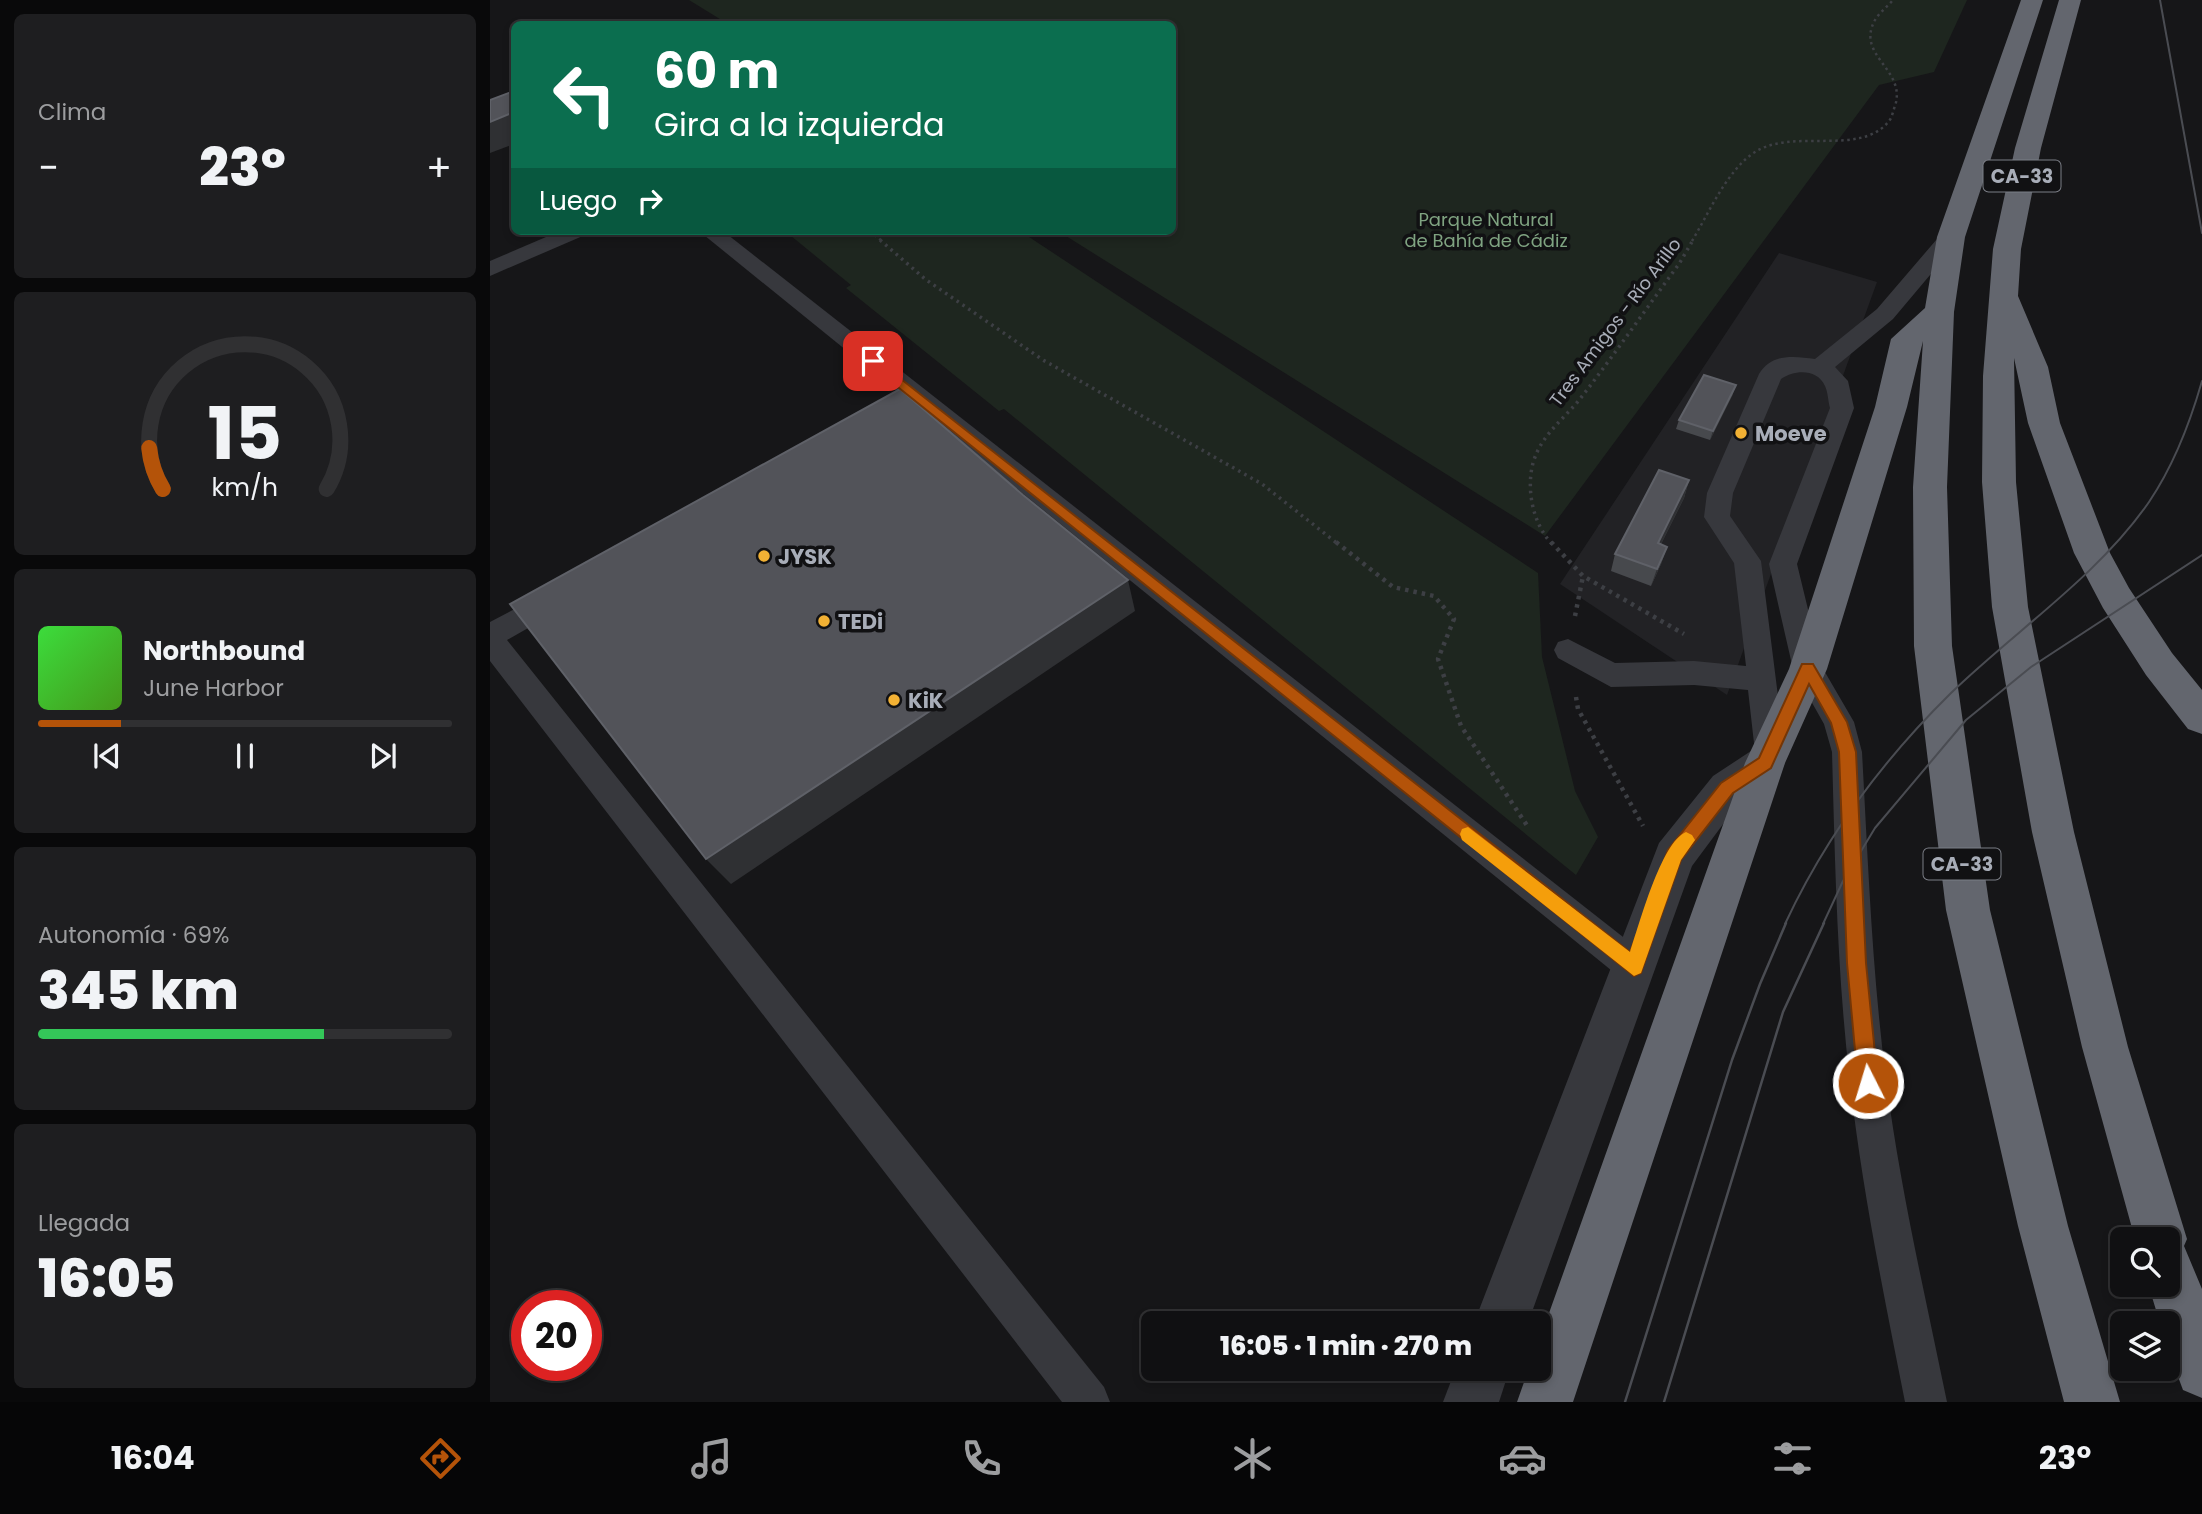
<!DOCTYPE html>
<html lang="es">
<head>
<meta charset="utf-8">
<style>
  :root { --surface:#101012; --page:#1e1e20; --text:#f1f3f6; --muted:#9c9d9f; --line:#303032; --accent:#b45309 }
  body { margin:0; font-family:Poppins,sans-serif; background:var(--page); color:var(--text); height:100vh; display:flex; flex-direction:column; font-size:26px; white-space:nowrap }
  * { box-sizing:border-box; margin:0 }
  p { font-size:23px; color:var(--muted) }
  .icon { flex:none; width:38px; height:38px; fill:none; stroke:currentColor; stroke-width:2; stroke-linecap:round; stroke-linejoin:round }
  .map { position:relative; flex:1; overflow:hidden }
  .side { display:flex; flex-direction:column; gap:14px; padding:14px; background:#09090a; width:490px }
  .side>* { flex:none }
  .guide { position:absolute; left:21px; top:21px; width:665px; height:214px; border-radius:10px; box-shadow:0 4px 10px #0003,0 0 0 2px var(--line); background:#0b6e4f; color:#fff; overflow:hidden }
  .buttons { position:absolute; left:1620px; top:1227px; display:grid; gap:14px }
  .buttons a { display:grid; place-items:center; width:70px; height:70px; border-radius:10px; background:var(--surface); box-shadow:0 4px 10px #0003,0 0 0 2px var(--line); font-size:35px }
  .speed { position:absolute; left:21px; top:1290px; display:flex; gap:14px; font-size:35px; font-weight:700; text-align:center }
  .speed>* { display:grid; place-content:center; width:91px; height:91px; border-radius:50%; background:var(--surface); box-shadow:0 4px 10px #0003,0 0 0 2px var(--line); line-height:1 }
  .speed .limit { border:10px solid #d22; background:#fff; color:#111 }
  .pin { position:absolute; display:grid; place-items:center; width:60px; height:60px; color:#fff; margin:-30px; border-radius:14px; box-shadow:0 4px 10px #0006 }
  .me { position:absolute; width:77px; margin:-38px; rotate:355deg; stroke-linejoin:round; filter:drop-shadow(0 0 5px #0008) }
  .turn { display:flex; align-items:center; gap:24px; height:147px; padding:0 28px; font-size:32px }
  .turn .icon { width:91px; height:91px; stroke-width:2.5 }
  .turn b { display:block; font-size:49px; line-height:60px }
  .then { display:flex; align-items:center; height:66px; padding:0 28px; background:#0003; gap:14px; font-size:26px }
  .big { font-size:52px; font-weight:800; line-height:1.1 }
  .side .tile { flex:1; display:flex; flex-direction:column; justify-content:center; gap:10px; min-width:0; padding:0 24px; border-radius:10px; background:var(--page) }
  .side .dial { align-items:center; gap:0 }
  .dial svg { height:182px; overflow:visible; fill:none; stroke:var(--line); stroke-width:7; stroke-linecap:round; text-anchor:middle }
  .dial text { fill:var(--text); stroke:none }
  .song { display:flex; align-items:center; gap:21px }
  .cover { width:84px; height:84px; border-radius:10px; background:linear-gradient(135deg,hsl(120 70% 55%),hsl(100 70% 35%)) }
  .played { height:7px; border-radius:4px; background:linear-gradient(90deg,var(--accent) 20%,var(--line) 20%) }
  .keys { display:flex; justify-content:space-around; direction:ltr }
  .heat { display:flex; justify-content:space-between; align-items:center; font-size:38px; direction:ltr }
  .charge { height:10px; border-radius:5px; background:linear-gradient(90deg,#34c759 69%,var(--line) 0) }
  .trip { position:absolute; left:651px; top:1311px; width:410px; height:70px; border-radius:10px; background:var(--surface); box-shadow:0 4px 10px #0003,0 0 0 2px var(--line); font-weight:800; line-height:70px; text-align:center }
  .tabs { display:flex; height:112px; justify-content:space-around; align-items:center; background:#060607; color:var(--muted) }
  .tabs .icon { width:49px; height:49px }
  .tabs .active { color:var(--accent) }
  .tabs b { font-size:32px; color:var(--text) }
  main { display:flex; flex:1; min-height:0 }
  .map>svg:first-child { display:block }
  .built { fill:#222225 }
  .green { fill:#1e261f }
  .lines { fill:none; stroke-linecap:round; stroke-linejoin:round }
  .path-far2 { stroke:#3d3f44; stroke-width:2.5; stroke-dasharray:2.5 3.5; stroke-linecap:butt }
  .path-far1 { stroke:#3d3f44; stroke-width:3.5; stroke-dasharray:2.5 4.5; stroke-linecap:butt }
  .path { stroke:#3d3f44; stroke-width:4.5; stroke-dasharray:3.5 5; stroke-linecap:butt }
  .lane { fill:#37383d; fill-rule:evenodd }
  .street { fill:#37383d; fill-rule:evenodd }
  .highway { fill:#63666e; fill-rule:evenodd }
  .tram-far1 { stroke:#4a4c52; stroke-width:2 }
  .tram { stroke:#4a4c52; stroke-width:2.5 }
  .wall { fill:#47494d }
  .shaded-wall { fill:#2f3033 }
  .building { fill:#525359; stroke:#5f6168; stroke-width:2 }
  .route { fill:#b45309; stroke:#753606; stroke-width:2 }
  .slow { fill:#f59e0b }
  .poi-dot { fill:#f2b134; stroke:#111113; stroke-width:2.5 }
  .labels { text-anchor:middle; dominant-baseline:central; stroke-width:7; stroke-linejoin:round; paint-order:stroke }
  .far-park-label { font-size:18px; fill:#7fa381; stroke:#111113 }
  .far-street-label { font-size:18px; fill:#a8adb8; stroke:#111113 }
  .shield { fill:#111113; stroke:#7b7e86; stroke-width:2 }
  .shield-label { font-size:19px; font-weight:bold; fill:#a8adb8 }
  .poi-label { font-size:21px; font-weight:bold; fill:#a8adb8; stroke:#111113; text-anchor:start }
</style>
</head>
<body>
<main>
<section class="side">
<div class="tile"><p>Clima</p>
<div class="heat"><a>−</a><b class="big">23°</b><a>+</a></div>
</div>
<div class="tile dial"><svg viewBox="0 0 100 80">
<path d="M14 69A42 42 0 1 1 86 69"/>
<path d="M14 69A42 42 0 0 1 8 51" stroke="#b45309"/>
<text x="50" y="56" font-size="32" font-weight="700">15</text>
<text x="50" y="72" font-size="11">km/h</text>
</svg></div>
<div class="tile">
<div class="song"><i class="cover"></i><div><b>Northbound</b><p>June Harbor</p></div></div>
<div class="played"></div>
<div class="keys"><svg class="icon" aria-label="previous" viewBox="0 0 24 24"><path d="M18 5L8 12l10 7zM5 5v14"/></svg><svg class="icon" aria-label="pause" viewBox="0 0 24 24"><path d="M8 5v14M16 5v14"/></svg><svg class="icon" aria-label="next" viewBox="0 0 24 24"><path d="M6 5l10 7-10 7zM19 5v14"/></svg></div>
</div>
<div class="tile"><p>Autonomía · 69%</p><b class="big">345 km</b><div class="charge"></div></div>
<div class="tile"><p>Llegada</p><b class="big">16:05</b></div>
</section>
<div class="map">
<svg width="1712" height="1402" viewBox="0 0 1712 1402">
  <rect width="100%" height="100%" fill="#161618"/>
  <path class="built" d="M1289,253L1387,282L1237,695L1070,584Z"/>
  <g class="green">
    <path d="M199,0H1477L1444,72L1389,85L1055,536L568,231H682V24H238Z"/>
    <path d="M295,231H530L1048,573L1052,657L1085,791L1108,837L1086,875L514,409L509,411L356,288L361,285Z"/>
  </g>
  <g class="lines">
    <g class="path-far2">
      <path d="M380,231L392,241"/>
      <path d="M1202,241C1219,213 1235,174 1262,154C1300,126 1370,158 1399,121C1402,118 1403,111 1405,106C1417,69 1365,56 1385,20C1389,13 1398,6 1403,0"/>
    </g>
    <g class="path-far1">
      <path d="M390,240L435,279L553,360L772,484L848,544"/>
      <path d="M1062,544C1043,524 1036,490 1043,463C1051,435 1073,420 1090,399C1124,355 1156,309 1189,264L1203,240"/>
    </g>
    <g class="path">
      <path d="M846,542L903,587L944,596L964,619L948,659L971,726L1038,827"/>
      <path d="M1061,542L1093,576L1194,634"/>
      <path d="M1085,616L1093,576"/>
      <path d="M1086,697L1088,709L1153,826"/>
    </g>
    <g class="lane">
      <path d="M70,231H99L95,235L0,276V261Z"/>
      <path d="M209,231H233L1156,955L1161,967L1156,979L1144,983L1132,979Z"/>
      <path d="M1461,231L1469,232L1472,237L1403,319L1345,367L1358,381L1364,408L1307,564L1332,667L1364,722L1372,752C1378,861 1382,971 1396,1079C1410,1188 1435,1295 1457,1402H1415C1394,1296 1372,1189 1360,1082C1347,972 1345,862 1342,752L1334,724L1303,669L1279,564L1340,408C1338,401 1338,392 1335,386C1327,368 1304,370 1291,379L1243,493L1240,516L1271,561L1295,752L1291,761L1280,765L1269,761L1265,752L1258,690L1204,685L1121,687L1068,658L1064,650L1068,642L1078,639L1125,663L1204,661L1256,666L1244,563L1214,517L1217,493L1269,374C1282,353 1304,356 1325,359L1387,309L1453,232Z"/>
      <path d="M65,588L75,591L79,599L75,607L17,640L614,1387L620,1402H572L0,661V622Z"/>
    </g>
    <g class="street">
      <path d="M1275,746L1289,751L1295,763L1289,775L1251,800L1202,866L1038,1323H984L1169,843L1223,776L1261,751Z"/>
      <path d="M966,1368H1020L1009,1402H953Z"/>
    </g>
    <g class="highway">
      <path d="M1531,0H1553L1475,237L1464,312L1457,487L1462,646L1500,910L1578,1226L1630,1402H1574L1528,1226L1456,910L1424,646L1423,487L1433,341L1417,407L1337,669L1295,763L1083,1402H1027L1039,1368H1048V1344L1255,763L1299,669L1385,407L1401,339L1435,308L1447,237Z"/>
      <path d="M1569,0H1591L1551,148L1531,249L1528,296L1558,367L1570,423L1620,553L1639,588L1682,653L1712,690V734L1698,729L1656,675L1613,608L1584,553L1538,423L1524,358L1526,482L1538,607L1584,832L1638,1047L1697,1239L1694,1246L1712,1289V1398L1693,1390L1678,1350V1323H1670L1658,1284H1678V1239H1645L1592,1047L1542,832L1502,607L1492,482L1493,376L1503,249L1525,148Z"/>
    </g>
    <g class="tram-far1">
      <path d="M1670,0L1712,233"/>
      <path d="M1295,924C1335,838 1394,759 1461,693C1526,630 1607,577 1659,502C1684,465 1700,423 1712,381"/>
      <path d="M1333,924L1353,881L1385,828L1476,720L1541,667L1712,555"/>
    </g>
    <g class="tram">
      <path d="M1135,1402L1242,1060L1270,984L1296,923"/>
      <path d="M1174,1402L1293,1012L1334,923"/>
    </g>
  </g>
  <g class="wall">
    <path d="M1243,394L1220,440L1186,429L1189,420Z"/>
    <path d="M1199,480L1194,498L1171,544L1177,547L1171,564L1161,586L1121,571L1125,554Z"/>
  </g>
  <g class="shaded-wall">
    <path d="M24,112V144L0,153V122Z"/>
    <path d="M1246,385L1243,394L1220,440L1223,431Z"/>
    <path d="M1199,480L1194,498L1163,560L1168,543Z"/>
    <path d="M1177,547L1171,564L1161,586L1167,569Z"/>
    <path d="M638,580L645,611L241,884L216,859Z"/>
  </g>
  <g class="building">
    <path d="M24,91V112L0,122V100Z"/>
    <path d="M1214,375L1246,385L1223,431L1189,420Z"/>
    <path d="M410,389L533,495L638,580L216,859L20,604Z"/>
    <path d="M1169,470L1199,480L1168,543L1177,547L1167,569L1125,554Z"/>
  </g>
  <path class="route" d="M383,357L1140,952L1178,850L1231,783L1269,758L1312,664H1323L1357,722L1366,752L1376,963L1388,1083L1385,1090L1378,1093L1371,1090L1368,1083L1357,963L1349,752L1341,723L1319,684L1281,768L1243,793L1191,860L1153,967L1151,973L1144,976L379,364V358Z"/>
  <path class="slow" d="M978,827L1140,952C1149,926 1171,842 1196,832L1202,835L1205,840L1191,860L1151,973L1144,976L972,840L970,834L972,829Z"/>
  <g class="poi-dot">
    <circle cx="1251" cy="433" r="7"/>
    <circle cx="274" cy="556" r="7"/>
    <circle cx="334" cy="621" r="7"/>
    <circle cx="404" cy="700" r="7"/>
  </g>
  <g class="labels">
    <g class="far-park-label">
      <text x="996" y="219">Parque Natural<tspan x="996" dy="21">de Bahía de Cádiz</tspan></text>
    </g>
    <g class="far-street-label">
      <text transform="translate(1125 322) rotate(-53)">Tres Amigos - Río Arillo</text>
    </g>
    <g class="shield">
      <rect x="1493.5" y="160.5" width="77" height="31" rx="5"/>
      <rect x="1433.5" y="848.5" width="77" height="31" rx="5"/>
    </g>
    <g class="shield-label">
      <text x="1532" y="176">CA-33</text>
      <text x="1472" y="864">CA-33</text>
    </g>
    <g class="poi-label">
      <text x="1265" y="433">Moeve</text>
      <text x="288" y="556">JYSK</text>
      <text x="348" y="621">TEDi</text>
      <text x="418" y="700">KiK</text>
    </g>
  </g>
</svg>
<div class="buttons">
<a><svg class="icon" aria-label="search" viewBox="0 0 24 24"><circle cx="10" cy="10" r="6"/><path d="M15 15l6 6"/></svg></a>
<a><svg class="icon" aria-label="layers" viewBox="0 0 24 24"><path d="M12 4l9 5-9 5-9-5zM3 14l9 5 9-5"/></svg></a>
</div>
<div class="speed"><div class="limit">20</div></div>
<div class="pin" style="left:383px;top:361px;background:#d93025"><svg class="icon" aria-label="arrive" viewBox="0 0 24 24"><path d="M6 21V4h12l-3 4 3 4H6"/></svg></div>
<svg class="me" style="left:1378px;top:1083px" viewBox="-20 -20 40 40"><circle r="17" fill="#b45309" stroke="#fff" stroke-width="3"/><path d="M0-11L8 9 0 5-8 9z" fill="#fff"/></svg>
<div class="trip">16:05 · 1 min · 270 m</div>
<div class="guide">
<div class="turn"><svg class="icon" aria-label="left" viewBox="0 0 24 24"><path d="M17 20v-9H6M10 6l-5 5 5 5"/></svg><div><b>60 m</b>Gira a la izquierda</div></div>
<div class="then">Luego<svg class="icon" aria-label="right" viewBox="0 0 24 24"><path d="M7 20v-9h11M14 6l5 5-5 5"/></svg></div>
</div>
</div>
</main>
<nav class="tabs">
<b>16:04</b>
<svg class="icon active" aria-label="directions" viewBox="0 0 24 24"><path d="M12 3l9 9-9 9-9-9zM9 14v-3h6M13 9l2 2-2 2"/></svg>
<svg class="icon" aria-label="music" viewBox="0 0 24 24"><path d="M9 18V5l10-2v13"/><circle cx="6" cy="18" r="3"/><circle cx="16" cy="16" r="3"/></svg>
<svg class="icon" aria-label="phone" viewBox="0 0 24 24"><path d="M5 4h4l2 5-3 2q2 4 5 5l2-3 5 2v4C11 20 4 13 5 4z"/></svg>
<svg class="icon" aria-label="climate" viewBox="0 0 24 24"><path d="M12 3v18M4 7l16 10M4 17L20 7"/></svg>
<svg class="icon" aria-label="car" viewBox="0 0 24 24"><path d="M5 17H2v-5l4-1 3-4h7l3 4 3 1v5h-3M9 17h6M6 11h13"/><circle cx="7" cy="17" r="2"/><circle cx="17" cy="17" r="2"/></svg>
<svg class="icon" aria-label="filters" viewBox="0 0 24 24"><path d="M4 7h16M4 17h16"/><circle cx="9" cy="7" r="2"/><circle cx="15" cy="17" r="2"/></svg>
<b>23°</b>
</nav>
</body>
</html>
